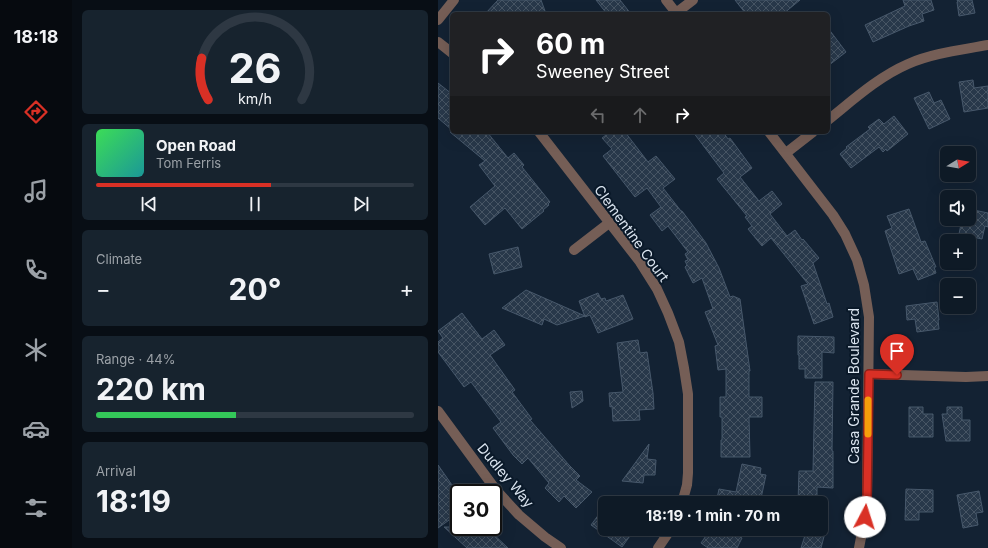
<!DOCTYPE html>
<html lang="en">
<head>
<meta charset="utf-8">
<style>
  :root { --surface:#0e1a26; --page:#17232e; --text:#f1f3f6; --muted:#9ba1a7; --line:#2e3843; --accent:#d93025 }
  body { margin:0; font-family:Inter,sans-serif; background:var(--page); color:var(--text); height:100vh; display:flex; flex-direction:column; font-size:15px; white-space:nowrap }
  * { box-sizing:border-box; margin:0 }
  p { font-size:13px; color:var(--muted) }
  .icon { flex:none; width:22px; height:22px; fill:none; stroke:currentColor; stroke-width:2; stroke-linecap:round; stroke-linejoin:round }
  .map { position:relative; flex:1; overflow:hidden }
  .panel { display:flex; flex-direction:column; gap:10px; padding:10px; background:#080e15; width:366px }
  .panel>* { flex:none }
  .hud { position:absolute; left:12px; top:12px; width:380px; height:122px; border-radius:6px; box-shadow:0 4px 16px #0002,0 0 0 1px var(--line); background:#202124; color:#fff; overflow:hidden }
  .needle { width:26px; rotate:79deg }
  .buttons { position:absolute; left:502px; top:146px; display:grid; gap:8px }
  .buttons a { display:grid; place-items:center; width:36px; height:36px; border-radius:6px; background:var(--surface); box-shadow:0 4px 16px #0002,0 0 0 1px var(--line); font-size:20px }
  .speed { position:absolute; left:12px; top:484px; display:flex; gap:8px; font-size:20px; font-weight:700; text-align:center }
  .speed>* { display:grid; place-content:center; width:52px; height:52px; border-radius:50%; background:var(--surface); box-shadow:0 4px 16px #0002,0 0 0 1px var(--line); line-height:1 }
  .speed .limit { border:2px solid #111; border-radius:6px; background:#fff; color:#111 }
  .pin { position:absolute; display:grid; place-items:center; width:34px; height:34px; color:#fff; margin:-41px -17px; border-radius:50% 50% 50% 0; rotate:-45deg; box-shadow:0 0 4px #0007 }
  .pin .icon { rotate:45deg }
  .me { position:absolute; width:44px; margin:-22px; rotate:5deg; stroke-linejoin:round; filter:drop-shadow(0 0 3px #0008) }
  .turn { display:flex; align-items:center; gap:14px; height:84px; padding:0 20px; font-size:18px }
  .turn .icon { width:52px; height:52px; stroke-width:2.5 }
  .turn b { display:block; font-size:28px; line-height:34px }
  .lanes { display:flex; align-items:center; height:38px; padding:0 20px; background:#0003; justify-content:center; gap:20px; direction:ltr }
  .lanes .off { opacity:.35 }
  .big { font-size:30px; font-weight:700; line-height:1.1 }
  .panel .tile { flex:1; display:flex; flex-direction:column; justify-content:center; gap:6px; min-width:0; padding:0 14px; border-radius:6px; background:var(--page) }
  .panel .dial { align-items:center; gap:0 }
  .dial svg { height:104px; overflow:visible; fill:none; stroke:var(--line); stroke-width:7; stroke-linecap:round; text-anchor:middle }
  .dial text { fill:var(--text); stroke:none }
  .song { display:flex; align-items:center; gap:12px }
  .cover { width:48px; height:48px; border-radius:6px; background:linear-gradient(135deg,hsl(130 70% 55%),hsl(180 70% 35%)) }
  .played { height:4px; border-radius:2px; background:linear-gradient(90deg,var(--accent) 55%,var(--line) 55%) }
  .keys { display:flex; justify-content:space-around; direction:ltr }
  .heat { display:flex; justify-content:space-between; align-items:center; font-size:22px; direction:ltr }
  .charge { height:6px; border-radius:3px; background:linear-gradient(90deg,#34c759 44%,var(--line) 0) }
  .trip { position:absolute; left:160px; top:496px; width:230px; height:40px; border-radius:6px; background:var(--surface); box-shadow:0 4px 16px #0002,0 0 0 1px var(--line); font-weight:700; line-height:40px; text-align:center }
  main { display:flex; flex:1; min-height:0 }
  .tabs { display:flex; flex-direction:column; width:72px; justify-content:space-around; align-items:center; background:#060a0f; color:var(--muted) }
  .tabs .icon { width:28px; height:28px }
  .tabs .on { color:var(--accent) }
  .tabs b { font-size:18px; color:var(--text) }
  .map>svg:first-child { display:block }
  .building { fill:url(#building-cross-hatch); stroke:#47586b }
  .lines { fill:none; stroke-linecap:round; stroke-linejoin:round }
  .minor { stroke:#755e56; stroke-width:10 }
  .route-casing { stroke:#8d1f18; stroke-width:10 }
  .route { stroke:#d93025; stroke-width:7 }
  .slow { stroke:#f59e0b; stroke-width:7 }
  .labels { text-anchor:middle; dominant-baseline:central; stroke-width:4; stroke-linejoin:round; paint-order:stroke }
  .street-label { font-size:14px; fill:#dbe5f0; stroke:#0a1929 }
</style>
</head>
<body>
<main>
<nav class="tabs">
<b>18:18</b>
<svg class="icon on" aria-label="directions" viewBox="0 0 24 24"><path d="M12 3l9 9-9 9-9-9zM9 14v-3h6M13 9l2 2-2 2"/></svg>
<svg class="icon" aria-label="music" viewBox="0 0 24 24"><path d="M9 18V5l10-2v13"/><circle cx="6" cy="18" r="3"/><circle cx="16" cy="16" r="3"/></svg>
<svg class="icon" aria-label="phone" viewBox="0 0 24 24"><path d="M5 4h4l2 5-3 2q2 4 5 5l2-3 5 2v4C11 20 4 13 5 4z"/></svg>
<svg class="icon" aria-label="climate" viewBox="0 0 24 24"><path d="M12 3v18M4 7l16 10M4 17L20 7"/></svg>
<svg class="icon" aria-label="car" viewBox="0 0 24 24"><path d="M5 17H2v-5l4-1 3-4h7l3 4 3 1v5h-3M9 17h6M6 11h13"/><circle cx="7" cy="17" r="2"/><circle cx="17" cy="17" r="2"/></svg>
<svg class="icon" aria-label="filters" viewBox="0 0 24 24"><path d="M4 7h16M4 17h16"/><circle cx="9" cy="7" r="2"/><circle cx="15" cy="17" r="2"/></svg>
</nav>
<section class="panel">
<div class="tile dial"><svg viewBox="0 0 100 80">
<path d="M14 69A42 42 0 1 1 86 69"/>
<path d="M14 69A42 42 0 0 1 9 37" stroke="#d93025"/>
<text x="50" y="56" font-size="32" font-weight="700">26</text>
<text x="50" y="72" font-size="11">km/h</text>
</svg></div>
<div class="tile">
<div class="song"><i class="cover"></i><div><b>Open Road</b><p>Tom Ferris</p></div></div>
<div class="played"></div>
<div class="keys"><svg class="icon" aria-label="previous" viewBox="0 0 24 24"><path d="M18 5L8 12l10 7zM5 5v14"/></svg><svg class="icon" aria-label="pause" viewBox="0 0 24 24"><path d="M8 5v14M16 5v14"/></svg><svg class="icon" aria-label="next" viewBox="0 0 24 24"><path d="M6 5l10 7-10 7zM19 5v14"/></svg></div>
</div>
<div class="tile"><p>Climate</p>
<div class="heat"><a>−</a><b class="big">20°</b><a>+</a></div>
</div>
<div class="tile"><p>Range · 44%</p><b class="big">220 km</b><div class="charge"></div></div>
<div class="tile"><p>Arrival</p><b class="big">18:19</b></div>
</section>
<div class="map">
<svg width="550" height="548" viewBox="0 0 550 548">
  <defs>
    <pattern id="building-cross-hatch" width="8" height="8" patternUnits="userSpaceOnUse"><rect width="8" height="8" fill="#28384a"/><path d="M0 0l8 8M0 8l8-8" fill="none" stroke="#475564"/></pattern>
  </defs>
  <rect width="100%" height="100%" fill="#132233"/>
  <g class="building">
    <path d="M60,0H103L107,11L97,14H47Z"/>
    <path d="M158,0H182L193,14H169Z"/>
    <path d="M297,0H362L345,14H308Z"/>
    <path d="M465,0H493L496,10L484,14L486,21L471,26L435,42L427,25L467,6Z"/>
    <path d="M519,0H534L537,13L521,16L519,2H520Z"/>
    <path d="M390,28L408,52L390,66Z"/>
    <path d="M535,80L536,88L550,86V108L526,112L521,82Z"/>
    <path d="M0,83L14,94V130L0,118Z"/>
    <path d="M491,92L496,103L503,100L512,119L491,129L476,98Z"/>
    <path d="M456,116L470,134L449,151L448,149L445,152L441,147L413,168L402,154L409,148L408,147L432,129L430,127L441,119L446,124Z"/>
    <path d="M12,132H49L70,158L76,153L86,165L84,167L112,202L110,204L111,205L105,210L106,211L84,229L67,208L47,225L32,207L57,186L41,165L47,161Z"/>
    <path d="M172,132H187L210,162L218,156L237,179L225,188L243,211H244L268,243L281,268L292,297L295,296L302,299L312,371H311V397H324V417H311L312,457H283V440H284V417H282V397H288V369L280,370L277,346L280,345L267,312L275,309L264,278L255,283L247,267L249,265L247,261L250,260L247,254L250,252L230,226L224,231L212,215L223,207L209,188L197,197L165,156L174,149L164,138Z"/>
    <path d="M255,132H285L290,139L292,138L314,168L302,177L321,201L334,191L344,204L332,214L349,236L357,230L364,240L365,239L381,258L375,263L389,304L391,303L395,317L376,324L363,286L370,284L333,238L324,246L310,229L314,226L307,217L309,216L279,179L286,173Z"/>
    <path d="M471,209L483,242L487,241L498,267H496L498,273L480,280L475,269L461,274L447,231L454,228L449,216Z"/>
    <path d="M531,209L550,213V227L547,226L544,239L521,234L524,219H531Z"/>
    <path d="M80,247L84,267L56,274L51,254Z"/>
    <path d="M88,290L147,316L119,325L106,319L104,325L64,308Z"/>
    <path d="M160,293L163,299L167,298L168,301L185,295L195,319L160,333L152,315L147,317L141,301Z"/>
    <path d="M499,302L501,320H500L501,329L479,332L477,319L469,320L468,306Z"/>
    <path d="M24,313L44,339L56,330L67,345L52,355L77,390L74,392L94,419L92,420L131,465L142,476L138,480L154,492L138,508L126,496L121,502L107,488L111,483L90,458L84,464L75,455L55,428L63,422L33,382L26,387L0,352V342L5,338L0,331Z"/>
    <path d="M360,336L396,337V353L384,352V378H367V369H361V355H360Z"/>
    <path d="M200,340L202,353L209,352L215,393L216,409L201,410L202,420L175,421L174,406L172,407L171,393L185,392L179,343Z"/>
    <path d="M377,382H395L394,451H395V488L379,487V503H360L361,471H375Z"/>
    <path d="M144,391L145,401L134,408L132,392Z"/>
    <path d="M471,407H485V414H495V437H471Z"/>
    <path d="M509,407H524V420H532V441H508L504,414H509Z"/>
    <path d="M211,444L209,459L218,460L217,475H206L205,483L184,481Z"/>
    <path d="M304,464L323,468L322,474L328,475L322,503H278L281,489L298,492Z"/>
    <path d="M0,465L21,495V513L0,528Z"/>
    <path d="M468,489L495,490V512H481V520H467Z"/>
    <path d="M541,491L545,512L538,513L540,525L525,528L519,495Z"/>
    <path d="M167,506V529H197L184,547L153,525Z"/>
    <path d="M6,527H37L46,535L51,530L70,548H29Z"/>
    <path d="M283,529H291L304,538L299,548H270L263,543L272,530L279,535Z"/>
    <path d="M369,529H388L383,548H363Z"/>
  </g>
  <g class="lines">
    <g class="minor">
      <path d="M228,0L239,14"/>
      <path d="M238,13L255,0"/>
      <path d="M0,20L16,0"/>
      <path d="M0,42L14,53"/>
      <path d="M390,120C415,100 440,77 470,64C495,53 524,50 550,45"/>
      <path d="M101,132L202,262L219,289L230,313L241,342L246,368L250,394V473L249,485L244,503"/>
      <path d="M331,132L395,215L407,234L419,260L426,285L431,317L429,500L427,517L421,548"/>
      <path d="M348,153L375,132"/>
      <path d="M136,250L171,223"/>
      <path d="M431,374L528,377L550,376"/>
      <path d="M0,411L58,490L81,515L107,537L123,548"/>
      <path d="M220,548L233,529"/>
    </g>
  </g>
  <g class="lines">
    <g class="route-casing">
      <path id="route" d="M427,517L429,500L431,374L459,375"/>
    </g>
    <use href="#route" class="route"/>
    <path class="slow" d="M430,434V400"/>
  </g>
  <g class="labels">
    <g class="street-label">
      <text transform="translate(194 233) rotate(54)">Clementine Court</text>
      <text transform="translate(415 386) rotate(-90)">Casa Grande Boulevard</text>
      <text transform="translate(68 475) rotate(50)">Dudley Way</text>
    </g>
  </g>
</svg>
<div class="buttons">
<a><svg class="needle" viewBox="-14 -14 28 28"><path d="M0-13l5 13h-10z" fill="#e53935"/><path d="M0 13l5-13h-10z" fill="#9ba1a7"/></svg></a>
<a><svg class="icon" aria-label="sound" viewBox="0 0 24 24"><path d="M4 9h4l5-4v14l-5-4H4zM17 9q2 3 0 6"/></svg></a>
<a>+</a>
<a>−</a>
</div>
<div class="speed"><div class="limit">30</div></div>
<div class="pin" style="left:459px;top:375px;background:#d93025"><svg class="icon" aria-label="arrive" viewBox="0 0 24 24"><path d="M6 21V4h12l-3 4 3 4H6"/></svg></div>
<svg class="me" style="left:427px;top:517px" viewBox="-20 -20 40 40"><circle r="19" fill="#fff"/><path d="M0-13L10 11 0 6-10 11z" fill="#d93025"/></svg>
<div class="trip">18:19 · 1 min · 70 m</div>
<div class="hud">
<div class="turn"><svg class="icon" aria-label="right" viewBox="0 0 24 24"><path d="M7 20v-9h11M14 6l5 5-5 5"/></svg><div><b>60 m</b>Sweeney Street</div></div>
<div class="lanes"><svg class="icon off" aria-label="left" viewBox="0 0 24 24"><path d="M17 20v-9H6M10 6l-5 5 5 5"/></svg><svg class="icon off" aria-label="ahead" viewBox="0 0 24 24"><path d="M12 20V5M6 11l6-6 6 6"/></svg><svg class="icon" aria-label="right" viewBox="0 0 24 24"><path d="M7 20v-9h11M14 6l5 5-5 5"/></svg></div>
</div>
</div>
</main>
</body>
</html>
